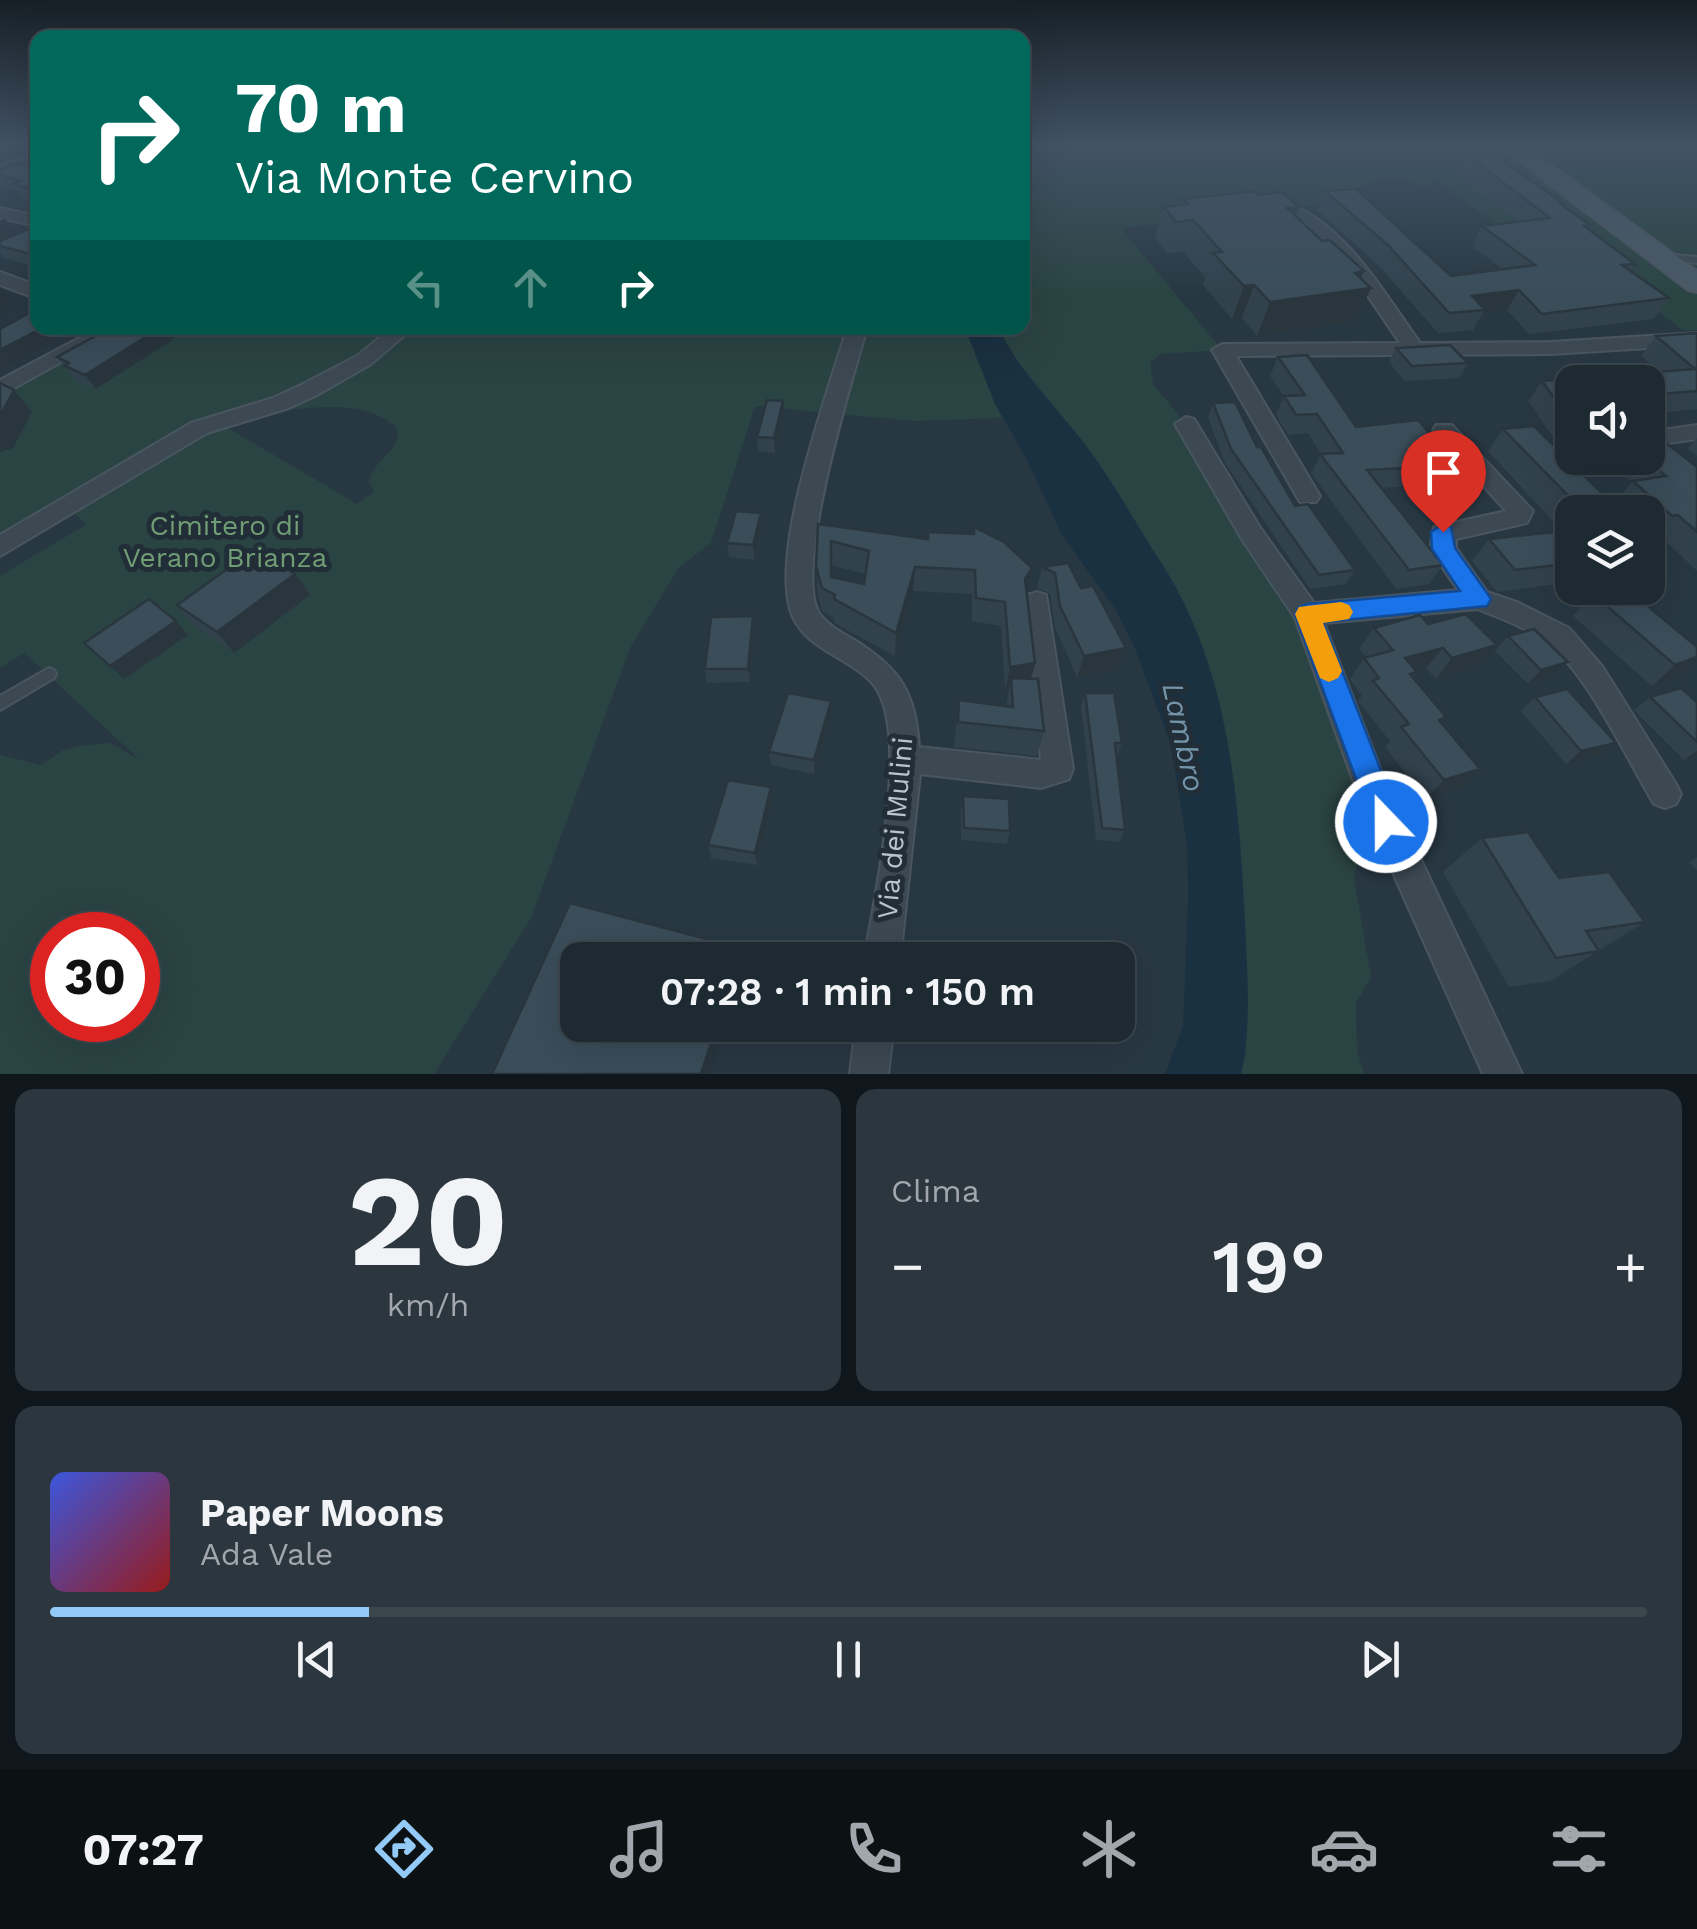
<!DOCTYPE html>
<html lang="it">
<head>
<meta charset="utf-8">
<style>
  :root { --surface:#1e2a32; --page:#2b363e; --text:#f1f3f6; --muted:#a1a7ac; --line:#3c464d; --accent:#94caf7 }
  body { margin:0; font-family:"Work Sans",sans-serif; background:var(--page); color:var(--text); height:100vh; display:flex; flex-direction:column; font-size:38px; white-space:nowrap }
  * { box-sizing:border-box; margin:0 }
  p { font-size:32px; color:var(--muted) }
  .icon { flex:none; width:55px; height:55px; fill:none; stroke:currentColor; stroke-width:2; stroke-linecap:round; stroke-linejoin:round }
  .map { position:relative; height:1074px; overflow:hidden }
  .panel { display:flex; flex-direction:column; gap:15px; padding:15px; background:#10171c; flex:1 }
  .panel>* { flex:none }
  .top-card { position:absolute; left:30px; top:30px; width:1000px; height:305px; border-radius:20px; box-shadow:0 10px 40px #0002,0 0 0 2px var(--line); background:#00695c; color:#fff; overflow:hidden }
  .fabs { position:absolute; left:1555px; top:365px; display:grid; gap:20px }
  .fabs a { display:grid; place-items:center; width:110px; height:110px; border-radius:20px; background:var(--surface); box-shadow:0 10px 40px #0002,0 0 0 2px var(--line); font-size:50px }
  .speed { position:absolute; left:30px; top:912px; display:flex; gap:20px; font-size:50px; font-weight:700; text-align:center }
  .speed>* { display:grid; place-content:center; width:130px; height:130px; border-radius:50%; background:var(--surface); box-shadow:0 10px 40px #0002,0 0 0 2px var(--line); line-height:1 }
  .speed .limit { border:15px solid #d22; background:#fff; color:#111 }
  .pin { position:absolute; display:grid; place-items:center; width:85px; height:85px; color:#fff; margin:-102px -42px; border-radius:50% 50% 50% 0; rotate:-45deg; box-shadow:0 0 10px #0007 }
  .pin .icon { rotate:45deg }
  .me { position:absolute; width:110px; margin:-55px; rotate:338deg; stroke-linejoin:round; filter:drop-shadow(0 0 8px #0008) }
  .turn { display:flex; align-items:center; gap:35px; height:210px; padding:0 40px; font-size:45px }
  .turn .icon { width:130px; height:130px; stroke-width:2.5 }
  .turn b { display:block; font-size:70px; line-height:85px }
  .lanes { display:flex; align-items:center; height:95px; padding:0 40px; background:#0003; justify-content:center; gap:50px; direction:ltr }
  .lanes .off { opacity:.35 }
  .big { font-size:75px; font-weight:600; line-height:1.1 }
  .panel .card { flex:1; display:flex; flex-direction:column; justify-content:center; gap:15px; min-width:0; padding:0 35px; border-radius:20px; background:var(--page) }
  .panel .dial { align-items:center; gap:0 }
  .dial b { font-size:130px; line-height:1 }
  .song { display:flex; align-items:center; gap:30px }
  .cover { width:120px; height:120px; border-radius:15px; background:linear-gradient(135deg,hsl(230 70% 55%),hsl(0 70% 35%)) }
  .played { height:10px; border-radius:5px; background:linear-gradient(90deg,var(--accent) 20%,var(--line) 20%) }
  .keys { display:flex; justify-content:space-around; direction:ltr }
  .heat { display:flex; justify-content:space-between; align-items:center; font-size:55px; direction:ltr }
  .panel .tiles { flex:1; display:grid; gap:15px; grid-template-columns:1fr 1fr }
  .card:last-child { grid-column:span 2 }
  .trip { position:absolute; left:560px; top:942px; width:575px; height:100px; border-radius:20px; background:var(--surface); box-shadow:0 10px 40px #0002,0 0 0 2px var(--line); font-weight:600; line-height:100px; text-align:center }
  .tabs { display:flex; height:160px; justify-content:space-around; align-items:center; background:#0c1114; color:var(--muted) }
  .tabs .icon { width:70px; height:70px }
  .tabs .current { color:var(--accent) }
  .tabs b { font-size:45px; color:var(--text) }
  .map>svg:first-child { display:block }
  .green { fill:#2a4443; fill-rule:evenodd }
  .water { fill:#1a3142 }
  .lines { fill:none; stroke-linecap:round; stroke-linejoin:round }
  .lane-casing { stroke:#49555f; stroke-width:4 }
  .street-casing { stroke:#49555f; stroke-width:4 }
  .secondary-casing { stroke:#49555f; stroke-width:4 }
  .lane { fill:#3c4953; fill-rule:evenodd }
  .street { fill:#3c4953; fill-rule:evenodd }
  .secondary { fill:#4a5966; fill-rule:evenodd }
  .wall { fill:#32424d; fill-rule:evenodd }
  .shaded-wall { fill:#29363e }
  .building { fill:#3a4d59; stroke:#29363e; stroke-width:2.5; fill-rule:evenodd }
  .route { fill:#1a73e8; stroke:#114b97; stroke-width:2.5 }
  .slow { fill:#f59e0b }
  .labels { text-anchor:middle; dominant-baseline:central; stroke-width:10; stroke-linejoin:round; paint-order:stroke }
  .park-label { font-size:28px; fill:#719d74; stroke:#212e38 }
  .street-label { font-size:28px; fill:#bac4cc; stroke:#212e38 }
  .water-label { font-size:30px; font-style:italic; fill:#7494aa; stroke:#212e38 }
</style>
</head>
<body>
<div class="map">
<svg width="1697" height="1074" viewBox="0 0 1697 1074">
  <rect width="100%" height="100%" fill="#283843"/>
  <g class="green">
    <path d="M1023,144H1508L1697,284V330H1683L1613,278L1574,282L1436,180L1428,186C1415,184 1401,179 1388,179C1368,180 1353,195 1333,188L1342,200C1327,202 1307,209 1293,205C1252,194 1248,189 1204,199L1220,217L1121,228L1222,350L1160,354L1150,363L1153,384L1186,424L1307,614L1375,797L1354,878L1371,977L1356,1003L1357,1050L1364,1074H1241L1246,1053L1247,975L1222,713L1196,633L1165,569L1087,447L1017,360L998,328H1022Z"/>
    <path d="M1514,144H1697V279Z"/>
    <path d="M124,328H395L357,358L262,404L207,418L0,542V397Z"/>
    <path d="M410,328H965L1002,418L914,421L755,406L711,543L679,567L630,648L531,918L434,1074H0V755L41,765L63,750L86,745L110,743L140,760L24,653L0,668V576L87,524L73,513L223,425L357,504L375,491L369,484C371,458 402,454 397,428C364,398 315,408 274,411ZM52,935H138V1020H52Z"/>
  </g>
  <path class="water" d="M965,328H998C1019,371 1054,405 1084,443C1113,481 1136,524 1162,564C1230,670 1239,801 1245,923C1247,972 1252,1026 1241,1074H1165L1183,1026L1188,895L1187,845L1171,745L1134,646L1116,610L1062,535L1025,456L995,404Z"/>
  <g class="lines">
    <g class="lane-casing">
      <g id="lane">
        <path d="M1665,254L1697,257V263L1662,259V255Z"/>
        <path d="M49,668L54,670L56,674L54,678L0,710V696Z"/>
      </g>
    </g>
    <g class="street-casing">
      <g id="street">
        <path d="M38,152V162L0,177V166Z"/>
        <path d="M1268,196C1340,214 1379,286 1420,343L1551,342L1697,333V345L1551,354L1236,356L1320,496L1316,502H1300L1212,350L1222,344L1400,343C1364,292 1327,222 1262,205L1260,201Z"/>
        <path d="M0,208L38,216V226L0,218Z"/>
        <path d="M0,272L38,286V299L0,285Z"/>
        <path d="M98,328H122L0,396V380Z"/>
        <path d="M391,328H413L371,364L317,395L289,408L207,433L0,556V535L191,423L273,398L301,385L357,356Z"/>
        <path d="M847,328H867C852,380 793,570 819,613C827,625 844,634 856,641C900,669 916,693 919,747L1041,760L1024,602L1028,595L1037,592L1046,595L1073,769L1069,779L1041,788L920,774L900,960H864C874,901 912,730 873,684C849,656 801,649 790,609C772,542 827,396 847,328Z"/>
        <path d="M1186,417L1194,419L1261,529L1314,603L1458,590L1430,549L1434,527L1506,511L1433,430L1436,425H1452L1533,511L1527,523L1456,539V548L1487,592L1519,603L1569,628L1602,666L1676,784L1681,794L1676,804L1665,808L1654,804C1628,761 1586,671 1547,643C1527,628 1501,618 1477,609L1324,623L1390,794L1522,1074H1483L1359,797L1295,618L1243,541L1175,424Z"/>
        <path d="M1697,425V439L1662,444L1651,437L1662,430Z"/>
        <path d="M856,1025H894L888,1074H850Z"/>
      </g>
    </g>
    <g class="secondary-casing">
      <path id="secondary" d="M1497,144H1522L1697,271V292L1688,290Z"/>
    </g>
    <use href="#lane" class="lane"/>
    <use href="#street" class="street"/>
    <use href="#secondary" class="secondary"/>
  </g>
  <g class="wall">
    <path d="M1465,154L1564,204L1563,206L1590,225L1588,229L1635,264L1630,271L1669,298L1654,319L1529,334L1507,310L1483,313L1473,330L1438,333L1379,266L1317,210L1325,191L1451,276L1502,269L1472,246L1482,226L1519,222L1456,172Z"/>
    <path d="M38,164V202L23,198L19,191L2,187L0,184V170L31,167Z"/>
    <path d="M1259,195L1299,207L1295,216L1361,278L1356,321L1257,336L1242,318L1232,319L1203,285L1205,277L1183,252L1167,253L1155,238L1164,207L1182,205L1183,199Z"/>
    <path d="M38,225V268L3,258L0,254V241Z"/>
    <path d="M108,328H166L174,339L96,389L76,381L57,357Z"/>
    <path d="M205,328H244L230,336Z"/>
    <path d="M1697,333V409L1659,413L1660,414L1648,429L1697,467V571L1659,535L1654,536L1648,530V512H1628L1616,501L1632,482L1603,458H1648V382H1572V442L1558,444L1528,401L1542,381L1659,372L1641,356L1656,336Z"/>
    <path d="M1396,348L1468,363L1459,378L1404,381L1389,362Z"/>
    <path d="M1278,357L1356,427L1481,492L1467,511L1432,515L1409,486L1381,488L1443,565L1429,584L1396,589L1311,473L1321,454L1308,433L1288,435L1276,415L1284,396L1270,376Z"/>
    <path d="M783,401L784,415L775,453L758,451L757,437Z"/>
    <path d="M1213,403L1257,447L1295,506L1355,570L1346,584L1310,589L1225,463L1208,418Z"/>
    <path d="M1503,429L1613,512H1572V582L1497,592L1472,561L1489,539L1562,531L1488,451Z"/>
    <path d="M1697,438V456L1688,449Z"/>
    <path d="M761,513L762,528L754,560L729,557L727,543Z"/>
    <path d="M818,524L928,539L973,534L974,527L1027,591L1035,663L1031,679L1044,731L1037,756L954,747L959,700L1006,706L1009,690H1005L1001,626L972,621V594L913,591L895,656L834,623V618L822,611L817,590ZM831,565L865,574L864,584L831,577Z"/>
    <path d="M1068,563L1118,669L1077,677L1055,627L1050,594L1037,588L1042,567Z"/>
    <path d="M295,574L310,595L234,653L195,626L177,605Z"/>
    <path d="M1626,588L1682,675L1652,686L1573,616L1593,594Z"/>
    <path d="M753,616L754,631L750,682L707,683L705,669Z"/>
    <path d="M1428,624L1479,666L1436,679L1426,668L1416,671L1417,672L1413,678L1441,723L1480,769L1461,788L1426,799L1385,747L1390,741L1358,701L1362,696L1350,679L1364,658L1366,657L1359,649L1374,628Z"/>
    <path d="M1508,636L1568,662L1554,676L1528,684L1495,651Z"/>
    <path d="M1085,693L1122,743L1117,756L1125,830L1119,842L1096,840L1081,706Z"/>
    <path d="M1535,697L1616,743L1600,756L1566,764L1521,711Z"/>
    <path d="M1650,697L1697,702V757L1684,760L1634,710Z"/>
    <path d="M831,715L814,774L771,765L769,752Z"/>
    <path d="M963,796L1010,831L1007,844L961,840V809Z"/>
    <path d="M773,800L757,865L711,858L708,845Z"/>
    <path d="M1482,838L1559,878L1645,922L1550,981L1509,987L1443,872Z"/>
    <path d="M1697,857V870L1689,862Z"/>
  </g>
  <g class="shaded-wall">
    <path d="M0,144H33L34,146L1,160Z"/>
    <path d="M1299,207L1287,238V208Z"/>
    <path d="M5,218L15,232L0,239V221Z"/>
    <path d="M1364,271L1356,290L1371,288L1356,321L1257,336L1270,302L1355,273Z"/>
    <path d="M1254,285L1242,318L1232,319L1244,286Z"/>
    <path d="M2,287L12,301L0,318V289Z"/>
    <path d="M1519,290L1507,310L1483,313L1485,310L1472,296Z"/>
    <path d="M42,328H62L67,334L2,370L0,367V350Z"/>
    <path d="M160,328H166L174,339L96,389L85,375Z"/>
    <path d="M225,328H244L230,336Z"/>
    <path d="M14,390L32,412L13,448L0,452V416Z"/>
    <path d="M783,401L784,415L775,453L774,438Z"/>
    <path d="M761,513L762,528L754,560L753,545Z"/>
    <path d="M915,567L913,591L895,656L896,633Z"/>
    <path d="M1032,568L1027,591L1025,579Z"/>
    <path d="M295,574L310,595L234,653L217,632Z"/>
    <path d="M753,616L754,631L750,682L748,669Z"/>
    <path d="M176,621L188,635L124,679L110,666Z"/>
    <path d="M1497,645L1479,666L1436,679L1452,658Z"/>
    <path d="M1126,648L1118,669L1077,677L1084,656Z"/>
    <path d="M1443,648L1426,668L1389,679L1405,658Z"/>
    <path d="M1697,657V661L1682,675L1652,686L1675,665Z"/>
    <path d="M1568,662L1554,676L1528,684L1541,670Z"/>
    <path d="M1035,663L1029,686L1011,678L1009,690H1005L1010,667Z"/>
    <path d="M831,701V715L814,774V760Z"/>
    <path d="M1616,743L1600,756L1566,764L1581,751Z"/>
    <path d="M1697,751V757L1684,760Z"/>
    <path d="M1480,769L1461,788L1426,799L1444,780Z"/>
    <path d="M771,787L773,800L757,865L755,853Z"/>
    <path d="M717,1025H726L710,1074H701Z"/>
  </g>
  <g class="building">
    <path d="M1490,152L1564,204H1561L1590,225L1584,226L1635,264L1622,265L1669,298L1542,314L1519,290L1472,296L1485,310L1449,313L1389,246L1325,191L1356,189L1451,276L1535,265L1482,226L1550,218L1465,154Z"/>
    <path d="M16,163L31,167L38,164V191L14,184L20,181L0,175V170Z"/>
    <path d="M1254,191L1259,195L1282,192L1299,207L1287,208L1322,241L1330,240L1364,271L1355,273L1371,288L1270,302L1254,285L1244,286L1213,253L1222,252L1193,220L1176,222L1164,207L1188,204L1183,199Z"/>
    <path d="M38,225V256L0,246V241Z"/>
    <path d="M33,311L38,313V328H42L0,350V329Z"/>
    <path d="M110,328H160L85,375L65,366L69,363L57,357Z"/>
    <path d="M1697,333V391L1648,395V382H1572V423L1542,381L1695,369L1656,336Z"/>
    <path d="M1450,345L1468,363L1412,366L1396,348Z"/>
    <path d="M1307,355L1356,427L1418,420L1481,492L1445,496L1421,467L1367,470L1443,565L1409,570L1320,454L1343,453L1317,414L1296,415L1284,396L1305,395L1278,357Z"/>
    <path d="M0,383L14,390L0,416Z"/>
    <path d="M767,400L783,401L774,438L757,437Z"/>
    <path d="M1235,402L1257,447H1261L1295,506L1308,504L1355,570L1319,575L1231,449L1213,403Z"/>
    <path d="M1648,403L1660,414L1648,415Z"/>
    <path d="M1534,426L1613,504V512H1584L1503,429Z"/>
    <path d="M1648,429L1697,467V532L1678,515L1672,516L1633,481L1666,476L1643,458H1648Z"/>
    <path d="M736,511L761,513L753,545L727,543Z"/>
    <path d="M818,524L928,539V532L974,534V527L1004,542L1032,568L1025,579L1035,663L1010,667L1005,602L976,598L975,570L915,567L896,633L834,599L835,595L822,588L816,566ZM831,541L869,551L864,584L831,577Z"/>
    <path d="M1572,530V563L1515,570L1489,539Z"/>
    <path d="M255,549L295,574L217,632L177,605Z"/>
    <path d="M1068,563L1081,588L1093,586L1126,648L1084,656L1060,606L1055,573L1042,567Z"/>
    <path d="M1613,588H1626L1697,647V657L1675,665L1593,594Z"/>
    <path d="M149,599L176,621L110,666L84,643Z"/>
    <path d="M1466,614L1497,645L1452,658L1443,648L1405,658L1417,672L1410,674L1446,717L1439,720L1480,769L1444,780L1401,727L1409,724L1373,681L1379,678L1364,658L1393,650L1374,628L1420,615L1428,624Z"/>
    <path d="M753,616L748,669H705L711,617Z"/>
    <path d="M1534,629L1568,662L1541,670L1508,636Z"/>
    <path d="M1011,678L1038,679L1044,731L958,722L959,700L1013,707Z"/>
    <path d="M1681,688L1697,702V742L1650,697Z"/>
    <path d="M1567,689L1616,743L1581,751L1535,697Z"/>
    <path d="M788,693L831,701L814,760L769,752Z"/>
    <path d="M1085,693H1114L1122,743H1115L1125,830L1102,828Z"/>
    <path d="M728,780L771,787L755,853L708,845Z"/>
    <path d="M963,796L1009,799L1010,831L964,828Z"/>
    <path d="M1528,832L1559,878L1609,872L1645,922L1586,931L1599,951L1556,958L1482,838Z"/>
    <path d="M570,903L741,948L738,960H578V1025H717L701,1074H492Z"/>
  </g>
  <linearGradient id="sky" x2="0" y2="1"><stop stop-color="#161f25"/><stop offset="0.49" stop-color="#425366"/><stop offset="1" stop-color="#425366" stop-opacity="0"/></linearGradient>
  <rect width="1697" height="294" fill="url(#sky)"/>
  <path class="route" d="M1443,524L1451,527L1455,548L1487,593L1491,599L1487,606L1323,622L1401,822L1397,832L1386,836L1376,832L1372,822L1295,614L1299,607L1307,604L1460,591L1432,549L1431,532Z"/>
  <path class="slow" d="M1341,602L1349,605L1353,612L1349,619L1323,623L1342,671L1338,678L1329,682L1320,678L1295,614L1299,607Z"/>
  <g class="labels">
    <g class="park-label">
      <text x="225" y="525">Cimitero di<tspan x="225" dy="32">Verano Brianza</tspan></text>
    </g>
    <g class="street-label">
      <text transform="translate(895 828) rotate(-85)">Via dei Mulini</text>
    </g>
    <g class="water-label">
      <text transform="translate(1184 737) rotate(78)">Lambro</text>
    </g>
  </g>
</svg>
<div class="fabs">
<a><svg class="icon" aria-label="sound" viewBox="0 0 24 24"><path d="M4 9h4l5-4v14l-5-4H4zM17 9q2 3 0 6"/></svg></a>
<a><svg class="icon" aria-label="layers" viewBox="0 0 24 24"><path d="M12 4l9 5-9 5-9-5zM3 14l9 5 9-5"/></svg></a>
</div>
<div class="speed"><div class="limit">30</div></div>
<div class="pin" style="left:1443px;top:532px;background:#d93025"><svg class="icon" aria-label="arrive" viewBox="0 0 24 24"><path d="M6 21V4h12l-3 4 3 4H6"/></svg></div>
<svg class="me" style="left:1386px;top:822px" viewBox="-20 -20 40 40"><circle r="17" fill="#1a73e8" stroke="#fff" stroke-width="3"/><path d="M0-11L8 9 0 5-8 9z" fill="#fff"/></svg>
<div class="trip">07:28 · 1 min · 150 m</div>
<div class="top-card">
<div class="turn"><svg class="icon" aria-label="right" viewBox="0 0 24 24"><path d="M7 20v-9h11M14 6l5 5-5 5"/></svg><div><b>70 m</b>Via Monte Cervino</div></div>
<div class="lanes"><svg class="icon off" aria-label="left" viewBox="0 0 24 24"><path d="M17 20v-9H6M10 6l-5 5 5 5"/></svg><svg class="icon off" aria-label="ahead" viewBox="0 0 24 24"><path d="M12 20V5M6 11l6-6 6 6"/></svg><svg class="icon" aria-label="right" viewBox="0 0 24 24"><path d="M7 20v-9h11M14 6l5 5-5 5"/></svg></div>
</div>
</div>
<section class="panel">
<div class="tiles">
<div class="card dial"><b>20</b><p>km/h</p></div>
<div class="card"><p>Clima</p>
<div class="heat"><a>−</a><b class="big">19°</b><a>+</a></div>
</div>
<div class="card">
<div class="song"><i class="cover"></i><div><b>Paper Moons</b><p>Ada Vale</p></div></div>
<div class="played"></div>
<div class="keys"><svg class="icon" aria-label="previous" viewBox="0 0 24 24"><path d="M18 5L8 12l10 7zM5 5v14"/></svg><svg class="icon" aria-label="pause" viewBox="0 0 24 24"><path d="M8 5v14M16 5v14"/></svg><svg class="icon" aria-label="next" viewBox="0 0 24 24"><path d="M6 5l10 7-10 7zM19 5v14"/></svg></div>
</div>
</div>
</section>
<nav class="tabs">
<b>07:27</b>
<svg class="icon current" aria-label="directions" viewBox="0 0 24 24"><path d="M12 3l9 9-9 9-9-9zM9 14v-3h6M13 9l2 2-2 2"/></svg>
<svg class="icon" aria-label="music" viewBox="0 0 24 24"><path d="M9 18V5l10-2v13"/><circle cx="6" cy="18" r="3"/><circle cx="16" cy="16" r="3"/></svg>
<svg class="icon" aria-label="phone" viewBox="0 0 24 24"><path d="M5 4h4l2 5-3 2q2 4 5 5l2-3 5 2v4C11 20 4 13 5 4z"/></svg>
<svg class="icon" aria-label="climate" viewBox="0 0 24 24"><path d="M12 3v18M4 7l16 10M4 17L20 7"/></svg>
<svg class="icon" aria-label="car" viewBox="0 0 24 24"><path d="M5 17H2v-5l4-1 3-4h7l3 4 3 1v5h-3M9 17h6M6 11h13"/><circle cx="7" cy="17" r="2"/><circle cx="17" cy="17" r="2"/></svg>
<svg class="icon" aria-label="filters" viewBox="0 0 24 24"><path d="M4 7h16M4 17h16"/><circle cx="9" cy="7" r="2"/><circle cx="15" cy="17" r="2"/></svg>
</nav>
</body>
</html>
